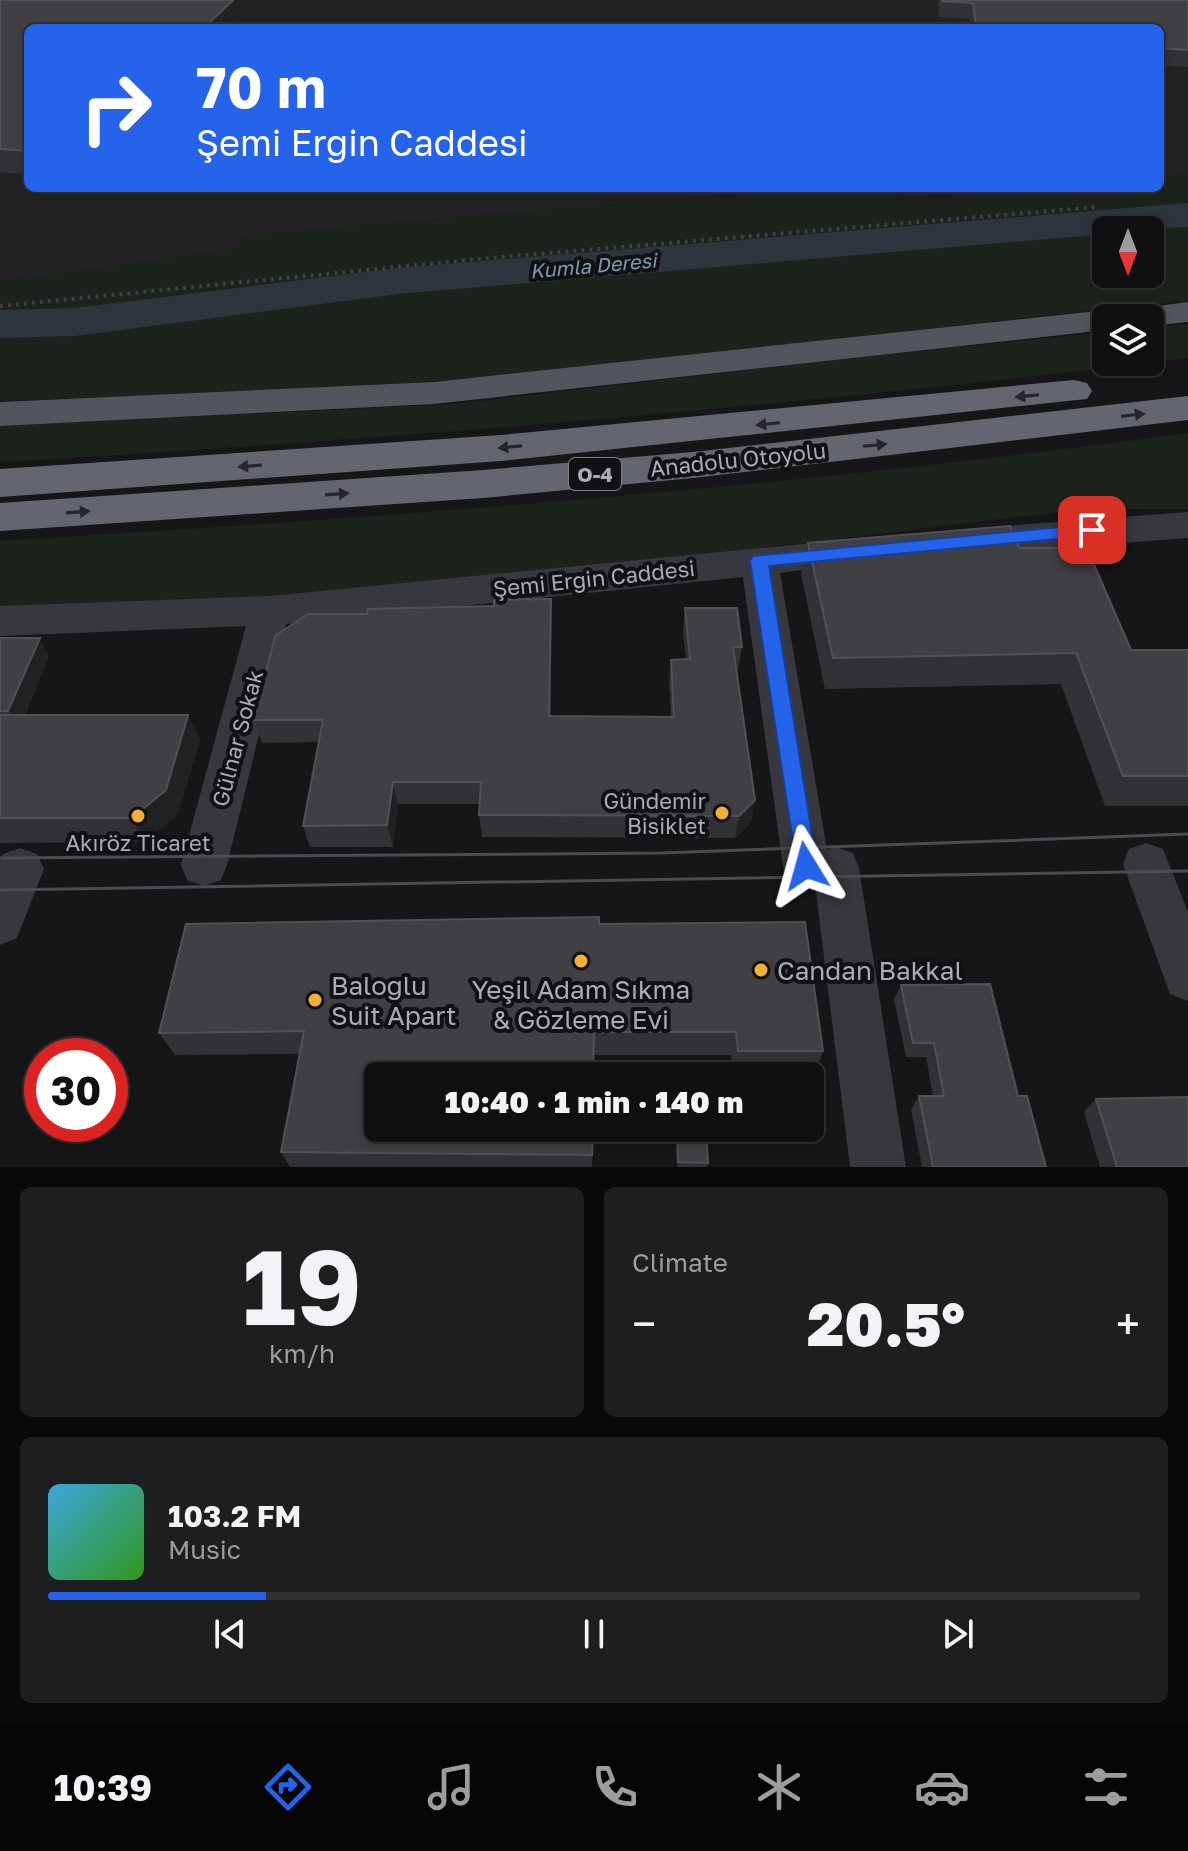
<!DOCTYPE html>
<html lang="en">
<head>
<meta charset="utf-8">
<style>
  :root { --surface:#101012; --page:#1e1e20; --text:#f1f3f6; --muted:#9c9d9f; --line:#303032; --accent:#2563eb }
  body { margin:0; font-family:"Golos Text",sans-serif; background:var(--page); color:var(--text); height:100vh; display:flex; flex-direction:column; font-size:30px; white-space:nowrap }
  * { box-sizing:border-box; margin:0 }
  p { font-size:26px; color:var(--muted) }
  .icon { flex:none; width:44px; height:44px; fill:none; stroke:currentColor; stroke-width:2; stroke-linecap:round; stroke-linejoin:round }
  .map { position:relative; height:1167px; overflow:hidden }
  .panel { display:flex; flex-direction:column; gap:20px; padding:20px; background:#09090a; flex:1 }
  .panel>* { flex:none }
  .hud { position:absolute; left:24px; top:24px; width:1140px; height:168px; border-radius:12px; box-shadow:0 4px 12px #0003,0 0 0 2px var(--line); background:#2563eb; color:#fff; overflow:hidden }
  .needle { width:52px; rotate:180deg }
  .tools { position:absolute; left:1092px; top:216px; display:grid; gap:16px }
  .tools a { display:grid; place-items:center; width:72px; height:72px; border-radius:12px; background:var(--surface); box-shadow:0 4px 12px #0003,0 0 0 2px var(--line); font-size:40px }
  .speed { position:absolute; left:24px; top:1038px; display:flex; gap:16px; font-size:40px; font-weight:700; text-align:center }
  .speed>* { display:grid; place-content:center; width:104px; height:104px; border-radius:50%; background:var(--surface); box-shadow:0 4px 12px #0003,0 0 0 2px var(--line); line-height:1 }
  .speed .limit { border:12px solid #d22; background:#fff; color:#111 }
  .pin { position:absolute; display:grid; place-items:center; width:68px; height:68px; color:#fff; margin:-34px; border-radius:16px; box-shadow:0 4px 12px #0006 }
  .me { position:absolute; width:88px; margin:-44px; rotate:352deg; stroke-linejoin:round; filter:drop-shadow(0 0 6px #0008) }
  .turn { display:flex; align-items:center; gap:28px; height:168px; padding:0 40px; font-size:36px }
  .turn .icon { width:104px; height:104px; stroke-width:2.5 }
  .turn b { display:block; font-size:56px; line-height:68px }
  .big { font-size:60px; font-weight:800; line-height:1.1 }
  .panel .tile { flex:1; display:flex; flex-direction:column; justify-content:center; gap:12px; min-width:0; padding:0 28px; border-radius:12px; background:var(--page) }
  .panel .dial { align-items:center; gap:0 }
  .dial b { font-size:104px; line-height:1 }
  .song { display:flex; align-items:center; gap:24px }
  .cover { width:96px; height:96px; border-radius:12px; background:linear-gradient(135deg,hsl(200 70% 55%),hsl(110 70% 35%)) }
  .played { height:8px; border-radius:4px; background:linear-gradient(90deg,var(--accent) 20%,var(--line) 20%) }
  .keys { display:flex; justify-content:space-around; direction:ltr }
  .heat { display:flex; justify-content:space-between; align-items:center; font-size:44px; direction:ltr }
  .panel .tiles { flex:1; display:grid; gap:20px; grid-template-columns:1fr 1fr }
  .tile:last-child { grid-column:span 2 }
  .trip { position:absolute; left:364px; top:1062px; width:460px; height:80px; border-radius:12px; background:var(--surface); box-shadow:0 4px 12px #0003,0 0 0 2px var(--line); font-weight:800; line-height:80px; text-align:center }
  .menu { display:flex; height:128px; justify-content:space-around; align-items:center; background:#060607; color:var(--muted) }
  .menu .icon { width:56px; height:56px }
  .menu .active { color:var(--accent) }
  .menu b { font-size:36px; color:var(--text) }
  .map>svg:first-child { display:block }
  .built { fill:#222225 }
  .green { fill:#1c231d; fill-rule:evenodd }
  .lines { fill:none; stroke-linecap:round; stroke-linejoin:round }
  .river { fill:#2c353c; fill-rule:evenodd }
  .path { stroke:#3d3f44; stroke-width:4; stroke-dasharray:3 5; stroke-linecap:butt }
  .minor { fill:#37383d; fill-rule:evenodd }
  .major { fill:#53555c; fill-rule:evenodd }
  .highway { fill:#63666e; fill-rule:evenodd }
  .tram { stroke:#4a4c52; stroke-width:3 }
  .wall { fill:#323236 }
  .shaded-wall { fill:#212124 }
  .building { fill:#3f3f44; stroke:#4f5156; stroke-width:2 }
  .oneway { fill:#26262a }
  .route { fill:#2563eb; stroke:#184099; stroke-width:2 }
  .poi-dot { fill:#f2b134; stroke:#111113; stroke-width:3 }
  .labels { text-anchor:middle; dominant-baseline:central; stroke-width:8; stroke-linejoin:round; paint-order:stroke }
  .far-water-label { font-size:20px; font-style:italic; fill:#7f9bb3; stroke:#111113 }
  .shield { fill:#111113; stroke:#7b7e86; stroke-width:2 }
  .shield-label { font-size:20px; font-weight:bold; fill:#a8adb8 }
  .street-label { font-size:22px; fill:#a8adb8; stroke:#111113 }
  .poi-label { font-size:22px; fill:#a8adb8; stroke:#111113; text-anchor:end }
  .near-poi-label { font-size:26px; fill:#a8adb8; stroke:#111113; text-anchor:start }
</style>
</head>
<body>
<div class="map">
<svg width="1188" height="1167" viewBox="0 0 1188 1167">
  <rect width="100%" height="100%" fill="#161618"/>
  <g class="built">
    <path d="M0,0H1188V175L1160,177V28H28V188H807L242,236L237,249L0,282Z"/>
    <path d="M902,188H1025L903,198Z"/>
  </g>
  <g class="green">
    <path d="M1188,175V301C967,322 747,352 526,373C351,391 175,394 0,401V282L236,249L241,236L807,188H902L903,198L1025,188H1160V177ZM1106,230H1150V274H1106Z"/>
    <path d="M1188,324V358C793,406 397,439 0,462V426L454,404L826,361L1106,332V362H1150V328Z"/>
    <path d="M1188,433V509H1105L1025,516L770,547L275,599L0,612V541C397,517 794,487 1188,433Z"/>
  </g>
  <g class="lines">
    <path class="river" d="M1188,203V227L1106,230V234L398,294L75,336L0,338V310L75,308L398,268Z"/>
    <path class="path" d="M0,306L478,259L1098,207"/>
    <g class="minor">
      <path d="M1188,512V538L964,555L951,551L946,542L951,533L964,529Z"/>
      <path d="M854,539L867,543L873,552L867,561L780,573L827,850L836,847L853,853L859,868L906,1167H850L815,884L806,887L789,881L783,866L743,577L286,624L227,865L221,880L204,886L187,880L181,865L246,626L0,636V606L270,596Z"/>
      <path d="M1146,843L1163,849L1188,912V1001L1170,994L1123,864L1129,849Z"/>
      <path d="M20,848L37,854L44,869L17,938L0,945V861L3,854Z"/>
    </g>
    <path class="major" d="M1188,302V322L1150,326V318H1106V330L434,404L0,426V402L434,382L1106,310C1121,313 1169,304 1188,302Z"/>
    <g class="highway">
      <path d="M1074,380L1087,383L1092,391L1087,399L501,461L0,497V469L501,435Z"/>
      <path d="M1188,396V420L693,478L483,498L0,531V503L483,470L693,452Z"/>
    </g>
    <g class="tram">
      <path d="M0,858L661,853L1188,834"/>
      <path d="M0,890L1188,871"/>
    </g>
  </g>
  <g class="wall">
    <path d="M0,0H260L231,28H28V175L0,172Z"/>
    <path d="M938,0H1188V67L1160,65V28H970L969,19L939,17Z"/>
    <path d="M808,543L1019,548L1131,650H1188V806H1105L1061,684L825,689L801,574Z"/>
    <path d="M551,599V716L671,717L669,683L671,660L686,659L683,632L685,608L742,647L738,670H737L755,800L751,822L735,838L482,837L479,815L480,804H398L393,847H310L303,826L319,742L262,743L254,720L367,614L494,606Z"/>
    <path d="M0,638L49,656L25,715H188L200,740L178,814L145,842L0,843Z"/>
    <path d="M599,924L823,1051L815,1073H732L731,1055H594L592,1167H290L281,1152L299,1054L175,1055L159,1033Z"/>
    <path d="M901,985L1018,1096L1046,1167H922L911,1109L919,1096H933L926,1057H906L894,999Z"/>
    <path d="M1096,1099L1188,1167H1100L1084,1112Z"/>
    <path d="M676,1128H706L708,1163L707,1167H677Z"/>
  </g>
  <g class="shaded-wall">
    <path d="M233,0H260L231,28H204Z"/>
    <path d="M551,599L552,623L550,739L549,716Z"/>
    <path d="M40,638L49,656L19,728L8,711Z"/>
    <path d="M188,715L200,740L178,814L145,842L132,818Z"/>
    <path d="M393,782L398,804L393,847L387,825Z"/>
    <path d="M755,800L751,822L735,838L739,816Z"/>
  </g>
  <g class="building">
    <path d="M0,0H233L204,28H28V151L0,149Z"/>
    <path d="M942,0H1188V50L1160,48V28H976L973,3L942,1Z"/>
    <path d="M1010,526L1019,548H1087L1131,650H1188V776H1123L1076,653L833,658L808,543Z"/>
    <path d="M551,599L549,716L674,717L671,660L690,659L685,608H737L742,647H733L755,800L739,816L479,815L481,782H393L387,825L303,826L323,720H254L275,636L308,614H367L368,609L494,606V600Z"/>
    <path d="M0,638H40L8,711H0Z"/>
    <path d="M0,715H188L166,790L132,818H0Z"/>
    <path d="M599,917V924L805,922L823,1051H738L736,1032H594L593,1076H378V1128H593L592,1155L281,1152L304,1031L159,1033L186,924Z"/>
    <path d="M990,984L1018,1096H1027L1046,1167H933L919,1096H944L934,1043H913L901,985Z"/>
    <path d="M1188,1097V1167H1117L1096,1099Z"/>
    <path d="M677,1128H706L708,1163L678,1162Z"/>
  </g>
  <defs><path id="oneway-solid" d="M-6-.8H1V-3.2L6.5 0L1 3.2V.8H-6Z" transform="scale(2)"/></defs>
  <g class="oneway">
    <use href="#oneway-solid" transform="translate(1027 396) rotate(174)"/>
    <use href="#oneway-solid" transform="translate(1133 415) rotate(-7)"/>
    <use href="#oneway-solid" transform="translate(768 424) rotate(174)"/>
    <use href="#oneway-solid" transform="translate(875 445) rotate(-6)"/>
    <use href="#oneway-solid" transform="translate(510 447) rotate(175)"/>
    <use href="#oneway-solid" transform="translate(250 466) rotate(176)"/>
    <use href="#oneway-solid" transform="translate(337 494) rotate(-4)"/>
    <use href="#oneway-solid" transform="translate(78 512) rotate(-4)"/>
  </g>
  <path class="route" d="M1092,524L1098,526L1100,530L1098,535L769,566L817,866L814,874L806,877L798,874L750,561L753,556Z"/>
  <g class="poi-dot">
    <circle cx="722" cy="813" r="8"/>
    <circle cx="138" cy="816" r="8"/>
    <circle cx="581" cy="961" r="8"/>
    <circle cx="761" cy="970" r="8"/>
    <circle cx="315" cy="1000" r="8"/>
  </g>
  <g class="labels">
    <g class="far-water-label">
      <text transform="translate(593 265) rotate(-5)">Kumla Deresi</text>
    </g>
    <rect class="shield" x="569" y="458" width="52" height="32" rx="6"/>
    <g class="shield-label">
      <text x="595" y="474">O-4</text>
    </g>
    <g class="street-label">
      <text transform="translate(738 459) rotate(-6)">Anadolu Otoyolu</text>
      <text transform="translate(594 578) rotate(-6)">Şemi Ergin Caddesi</text>
      <text transform="translate(237 738) rotate(-75)">Gülnar Sokak</text>
    </g>
    <g class="poi-label">
      <text x="706" y="800">Gündemir<tspan x="706" dy="25">Bisiklet</tspan></text>
      <text x="138" y="842" text-anchor="middle">Akıröz Ticaret</text>
    </g>
    <g class="near-poi-label">
      <text x="777" y="970">Candan Bakkal</text>
      <text x="331" y="985">Baloğlu<tspan x="331" dy="30">Suit Apart</tspan></text>
      <text x="581" y="989" text-anchor="middle">Yeşil Adam Sıkma<tspan x="581" dy="30">&amp; Gözleme Evi</tspan></text>
    </g>
  </g>
</svg>
<div class="tools">
<a><svg class="needle" viewBox="-14 -14 28 28"><path d="M0-13l5 13h-10z" fill="#e53935"/><path d="M0 13l5-13h-10z" fill="#9c9d9f"/></svg></a>
<a><svg class="icon" aria-label="layers" viewBox="0 0 24 24"><path d="M12 4l9 5-9 5-9-5zM3 14l9 5 9-5"/></svg></a>
</div>
<div class="speed"><div class="limit">30</div></div>
<div class="pin" style="left:1092px;top:530px;background:#d93025"><svg class="icon" aria-label="arrive" viewBox="0 0 24 24"><path d="M6 21V4h12l-3 4 3 4H6"/></svg></div>
<svg class="me" style="left:806px;top:866px" viewBox="-20 -20 40 40"><path d="M0-17L14 15 0 8-14 15z" fill="#2563eb" stroke="#fff" stroke-width="4"/></svg>
<div class="trip">10:40 · 1 min · 140 m</div>
<div class="hud">
<div class="turn"><svg class="icon" aria-label="right" viewBox="0 0 24 24"><path d="M7 20v-9h11M14 6l5 5-5 5"/></svg><div><b>70 m</b>Şemi Ergin Caddesi</div></div>
</div>
</div>
<section class="panel">
<div class="tiles">
<div class="tile dial"><b>19</b><p>km/h</p></div>
<div class="tile"><p>Climate</p>
<div class="heat"><a>−</a><b class="big">20.5°</b><a>+</a></div>
</div>
<div class="tile">
<div class="song"><i class="cover"></i><div><b>103.2 FM</b><p>Music</p></div></div>
<div class="played"></div>
<div class="keys"><svg class="icon" aria-label="previous" viewBox="0 0 24 24"><path d="M18 5L8 12l10 7zM5 5v14"/></svg><svg class="icon" aria-label="pause" viewBox="0 0 24 24"><path d="M8 5v14M16 5v14"/></svg><svg class="icon" aria-label="next" viewBox="0 0 24 24"><path d="M6 5l10 7-10 7zM19 5v14"/></svg></div>
</div>
</div>
</section>
<nav class="menu">
<b>10:39</b>
<svg class="icon active" aria-label="directions" viewBox="0 0 24 24"><path d="M12 3l9 9-9 9-9-9zM9 14v-3h6M13 9l2 2-2 2"/></svg>
<svg class="icon" aria-label="music" viewBox="0 0 24 24"><path d="M9 18V5l10-2v13"/><circle cx="6" cy="18" r="3"/><circle cx="16" cy="16" r="3"/></svg>
<svg class="icon" aria-label="phone" viewBox="0 0 24 24"><path d="M5 4h4l2 5-3 2q2 4 5 5l2-3 5 2v4C11 20 4 13 5 4z"/></svg>
<svg class="icon" aria-label="climate" viewBox="0 0 24 24"><path d="M12 3v18M4 7l16 10M4 17L20 7"/></svg>
<svg class="icon" aria-label="car" viewBox="0 0 24 24"><path d="M5 17H2v-5l4-1 3-4h7l3 4 3 1v5h-3M9 17h6M6 11h13"/><circle cx="7" cy="17" r="2"/><circle cx="17" cy="17" r="2"/></svg>
<svg class="icon" aria-label="filters" viewBox="0 0 24 24"><path d="M4 7h16M4 17h16"/><circle cx="9" cy="7" r="2"/><circle cx="15" cy="17" r="2"/></svg>
</nav>
</body>
</html>
